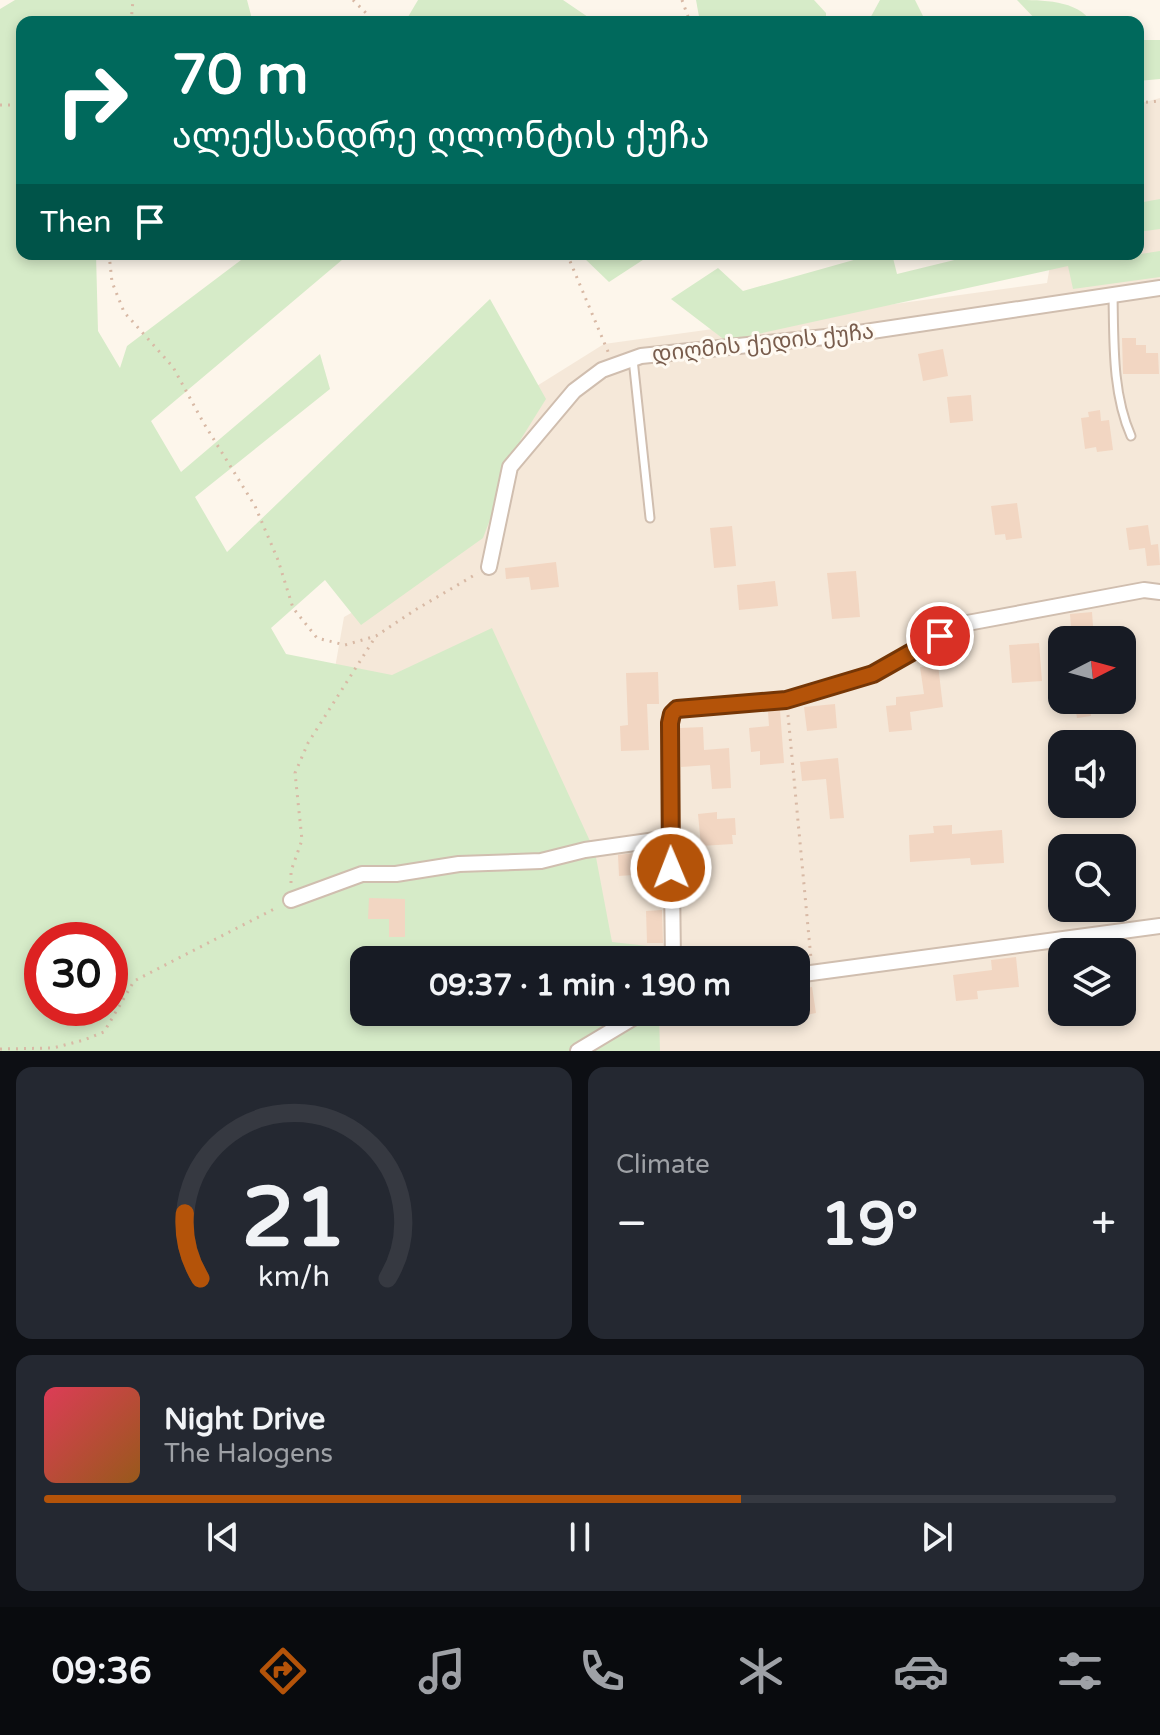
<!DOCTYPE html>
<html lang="en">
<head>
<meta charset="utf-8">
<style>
  :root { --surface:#171b24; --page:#242831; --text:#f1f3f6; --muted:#9ea1a6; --line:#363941; --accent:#b45309 }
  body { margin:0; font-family:"Varela Round","Noto Sans Georgian",sans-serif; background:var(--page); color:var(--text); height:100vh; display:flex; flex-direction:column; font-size:30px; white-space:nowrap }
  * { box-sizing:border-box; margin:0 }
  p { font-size:26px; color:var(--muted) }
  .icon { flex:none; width:44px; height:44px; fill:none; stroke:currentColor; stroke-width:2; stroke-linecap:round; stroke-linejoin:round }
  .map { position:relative; height:1051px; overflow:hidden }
  .side { display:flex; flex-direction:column; gap:16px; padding:16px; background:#0d0f14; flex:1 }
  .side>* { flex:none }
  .guide { position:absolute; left:16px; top:16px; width:1128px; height:244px; border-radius:16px; box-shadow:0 4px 12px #0003; background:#00695c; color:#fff; overflow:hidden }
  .needle { width:52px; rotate:84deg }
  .buttons { position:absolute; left:1048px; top:626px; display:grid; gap:16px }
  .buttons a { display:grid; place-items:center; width:88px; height:88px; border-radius:16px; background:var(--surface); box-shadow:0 4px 12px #0003; font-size:40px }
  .speed { position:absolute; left:24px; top:922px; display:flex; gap:16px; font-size:40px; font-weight:700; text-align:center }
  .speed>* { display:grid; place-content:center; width:104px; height:104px; border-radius:50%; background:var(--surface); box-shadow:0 4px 12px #0003; line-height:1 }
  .speed .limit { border:12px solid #d22; background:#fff; color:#111 }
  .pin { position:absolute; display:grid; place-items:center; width:68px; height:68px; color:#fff; margin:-34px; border:4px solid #fff; border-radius:50%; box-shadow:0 2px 8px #0007 }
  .me { position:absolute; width:88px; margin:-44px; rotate:359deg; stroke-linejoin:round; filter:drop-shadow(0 0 6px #0008) }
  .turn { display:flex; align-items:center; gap:28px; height:168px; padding:0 24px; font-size:36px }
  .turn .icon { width:104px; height:104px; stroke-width:2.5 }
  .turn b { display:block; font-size:56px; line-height:68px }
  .then { display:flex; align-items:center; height:76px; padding:0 24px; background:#0003; gap:16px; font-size:30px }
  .big { font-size:60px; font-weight:800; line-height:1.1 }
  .side .card { flex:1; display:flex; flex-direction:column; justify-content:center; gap:12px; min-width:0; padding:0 28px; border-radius:16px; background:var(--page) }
  .side .dial { align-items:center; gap:0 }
  .dial svg { height:208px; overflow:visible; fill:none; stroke:var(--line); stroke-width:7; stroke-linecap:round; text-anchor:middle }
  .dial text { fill:var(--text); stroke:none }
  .song { display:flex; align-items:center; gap:24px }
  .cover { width:96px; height:96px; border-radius:12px; background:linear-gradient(135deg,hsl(350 70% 55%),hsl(30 70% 35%)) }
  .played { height:8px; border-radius:4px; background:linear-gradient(90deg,var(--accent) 65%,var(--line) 65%) }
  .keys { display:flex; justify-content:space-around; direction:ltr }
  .heat { display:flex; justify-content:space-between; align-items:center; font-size:44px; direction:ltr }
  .side .tiles { flex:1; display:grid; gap:16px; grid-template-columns:1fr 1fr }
  .card:last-child { grid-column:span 2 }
  .trip { position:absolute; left:350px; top:946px; width:460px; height:80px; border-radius:16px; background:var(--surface); box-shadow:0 4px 12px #0003; font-weight:800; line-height:80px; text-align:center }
  .menu { display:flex; height:128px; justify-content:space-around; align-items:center; background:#090b0e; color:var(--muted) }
  .menu .icon { width:56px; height:56px }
  .menu .active { color:var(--accent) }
  .menu b { font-size:36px; color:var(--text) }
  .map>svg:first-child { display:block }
  .residential { fill:#f5e8d9; fill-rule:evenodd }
  .green { fill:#d6ebc8; fill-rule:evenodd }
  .building { fill:#f2d6c2 }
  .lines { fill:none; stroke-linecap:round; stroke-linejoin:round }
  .service-casing { stroke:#d0beaf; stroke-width:11 }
  .minor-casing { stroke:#d0beaf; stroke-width:18 }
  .path { stroke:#d8b9a5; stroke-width:3; stroke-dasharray:2 6; stroke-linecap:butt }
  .service { stroke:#fff; stroke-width:7 }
  .minor { stroke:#fff; stroke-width:14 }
  .route-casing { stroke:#753606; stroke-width:20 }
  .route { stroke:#b45309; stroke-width:14 }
  .labels { text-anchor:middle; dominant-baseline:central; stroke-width:6; stroke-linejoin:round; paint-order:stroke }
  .street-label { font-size:22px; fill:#795d4d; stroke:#fffaf2 }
</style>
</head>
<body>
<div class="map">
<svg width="1160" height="1051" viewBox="0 0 1160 1051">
  <rect width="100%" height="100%" fill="#fdf6eb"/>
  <path class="residential" d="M1160,98V1051H276L275,1007L344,617L471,546L503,407L604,344L1047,283L1052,254H1138V104ZM1062,640H1122V700H1062ZM1062,744H1122V804H1062ZM1062,848H1122V908H1062ZM1062,952H1122V1012H1062ZM364,960H796V1012H364Z"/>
  <g class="green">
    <path d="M15,0H247L252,19L247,22H22V254H96L98,331L120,368L127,346L249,254H349L151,421L181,472L320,354L330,389L195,497L227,552L490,299L546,399L521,439L483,538L361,625L325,580L271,628L286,654L392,675L492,628L595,852L612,942L657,947V960H364V1012H659L660,1051H0V9ZM42,940H110V1008H42Z"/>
    <path d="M418,0H563L588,17L584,22H405Z"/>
    <path d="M696,0H814L826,13V22H700Z"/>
    <path d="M880,0H915L926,22H868Z"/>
    <path d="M1017,0C1041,0 1078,0 1091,22H1038Z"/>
    <path d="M1138,40H1160V79L1138,81Z"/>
    <path d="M1160,199V229L1138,232V203Z"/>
    <path d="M1160,251V277L1073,289L1068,266L726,341L671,299L718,268L743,291L875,254H909L893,258L897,274L979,254H1096L1102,260Z"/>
    <path d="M585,254H652L609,282L582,256Z"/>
  </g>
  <g class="building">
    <path d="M1122,338H1136V345H1146V353H1158L1159,374H1123Z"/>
    <path d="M943,349L948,376L923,381L918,354Z"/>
    <path d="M971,395L973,421L950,423L947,397Z"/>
    <path d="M1100,410L1101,421L1109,420L1113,450L1097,452L1096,447L1085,449L1081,418L1089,417L1088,412Z"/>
    <path d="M1017,503L1022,538L1006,540L1005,534L995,535L991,506Z"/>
    <path d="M1148,525L1151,545L1158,544L1160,565L1147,566L1145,548L1129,550L1126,528Z"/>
    <path d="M732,526L736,566L714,568L710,528Z"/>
    <path d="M556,562L559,587L531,590L529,577L506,579L505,568Z"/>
    <path d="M856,571L860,617L832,619L827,573Z"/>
    <path d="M775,581L778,606L739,610L737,585Z"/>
    <path d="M1092,612L1094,640H1072L1070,614Z"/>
    <path d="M1039,643L1042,681L1012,683L1009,645Z"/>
    <path d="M938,665L943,707L910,712L912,730L889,732L886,706L896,705V697L924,694L920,667Z"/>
    <path d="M658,672L659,704H647L649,750L621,751L620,726L628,725L626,673Z"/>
    <path d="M1065,700H1089L1091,716L1077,718L1076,712L1066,713Z"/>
    <path d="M835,704L837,728L807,731L804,707Z"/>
    <path d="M780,710L784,763L760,765V751L751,752L749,728L769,726L768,712Z"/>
    <path d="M703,727L704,750L729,748L731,788L712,789L710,765L681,767L680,728Z"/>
    <path d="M838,758L844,818L830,819L826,779L802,781L800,762Z"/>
    <path d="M717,812V819L735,818L736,835H732L733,844L701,846L698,814Z"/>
    <path d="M952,825V834L1002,830L1004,863L971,865L970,858L910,862L909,835L934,833L933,826Z"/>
    <path d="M657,850L658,893L633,875L619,876L618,855Z"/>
    <path d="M369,898L405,899V937H389V919H368Z"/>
    <path d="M662,910L663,943H647L646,911Z"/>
    <path d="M1016,957L1019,987L977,991L978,999L956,1001L953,975L992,970L991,960Z"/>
    <path d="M812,987L816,1013L796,1017V990Z"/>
    <path d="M698,1012H777V1021L742,1024V1020L699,1025Z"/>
  </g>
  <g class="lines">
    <g class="service-casing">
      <g id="service">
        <path d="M1113,295C1114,341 1112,393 1131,436"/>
        <path d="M633,359L650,518"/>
      </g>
    </g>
    <g class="minor-casing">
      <g id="minor">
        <path d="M489,567L510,467L574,391L602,370L641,356L845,335L1160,288"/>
        <path d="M291,900L362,874H396L459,864L541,861L585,850L670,838"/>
        <path d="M673,960L670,723L672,714L677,709L786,700L873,674L962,624L1144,590L1160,592"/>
        <path d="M796,975L1160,926"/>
        <path d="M578,1051L643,1012"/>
      </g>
    </g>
    <g class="path">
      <path d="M353,0L375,22"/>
      <path d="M682,0L690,22"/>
      <path d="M131,22L133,0"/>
      <path d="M1138,103L1160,101"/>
      <path d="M0,105H22"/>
      <path d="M109,254L112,282L124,312L173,367L203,422L255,506L278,560L293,608L317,638L345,645L376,636L415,610L478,573"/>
      <path d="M567,254L609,354"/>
      <path d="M788,715L811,959"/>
      <path d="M291,883V871L302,840L295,773L308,743L376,636"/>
      <path d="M0,1049L53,1048L84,1040L104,1032L134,981L278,907"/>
    </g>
    <use href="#service" class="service"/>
    <use href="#minor" class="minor"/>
  </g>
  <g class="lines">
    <g class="route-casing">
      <path id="route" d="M671,868L670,723L672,714L677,709L786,700L873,674L940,636"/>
    </g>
    <use href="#route" class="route"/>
  </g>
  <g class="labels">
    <g class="street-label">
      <text transform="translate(763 343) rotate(-6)">დიღმის ქედის ქუჩა</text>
    </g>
  </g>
</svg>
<div class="buttons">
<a><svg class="needle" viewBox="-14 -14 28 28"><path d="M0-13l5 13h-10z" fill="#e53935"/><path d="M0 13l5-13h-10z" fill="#9ea1a6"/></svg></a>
<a><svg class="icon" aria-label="sound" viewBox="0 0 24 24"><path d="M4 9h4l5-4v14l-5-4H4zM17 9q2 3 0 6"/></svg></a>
<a><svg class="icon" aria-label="search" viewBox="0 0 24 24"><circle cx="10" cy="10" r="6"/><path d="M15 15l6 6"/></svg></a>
<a><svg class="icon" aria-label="layers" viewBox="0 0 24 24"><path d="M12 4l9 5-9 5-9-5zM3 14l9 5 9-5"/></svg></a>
</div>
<div class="speed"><div class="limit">30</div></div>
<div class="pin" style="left:940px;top:636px;background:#d93025"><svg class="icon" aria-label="arrive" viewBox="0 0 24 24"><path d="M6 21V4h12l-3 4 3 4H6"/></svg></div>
<svg class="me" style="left:671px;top:868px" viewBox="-20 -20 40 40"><circle r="17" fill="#b45309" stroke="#fff" stroke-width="3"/><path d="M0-11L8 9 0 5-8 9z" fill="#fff"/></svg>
<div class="trip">09:37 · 1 min · 190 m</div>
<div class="guide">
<div class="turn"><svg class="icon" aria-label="right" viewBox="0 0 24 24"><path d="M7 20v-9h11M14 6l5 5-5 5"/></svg><div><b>70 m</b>ალექსანდრე ღლონტის ქუჩა</div></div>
<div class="then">Then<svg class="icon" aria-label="arrive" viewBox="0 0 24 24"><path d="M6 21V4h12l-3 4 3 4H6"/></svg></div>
</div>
</div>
<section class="side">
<div class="tiles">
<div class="card dial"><svg viewBox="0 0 100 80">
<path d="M14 69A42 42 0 1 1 86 69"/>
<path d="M14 69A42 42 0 0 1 8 44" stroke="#b45309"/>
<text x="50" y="56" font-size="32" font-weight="700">21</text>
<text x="50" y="72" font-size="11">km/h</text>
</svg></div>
<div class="card"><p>Climate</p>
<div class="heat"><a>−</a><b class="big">19°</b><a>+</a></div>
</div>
<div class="card">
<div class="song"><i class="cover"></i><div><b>Night Drive</b><p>The Halogens</p></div></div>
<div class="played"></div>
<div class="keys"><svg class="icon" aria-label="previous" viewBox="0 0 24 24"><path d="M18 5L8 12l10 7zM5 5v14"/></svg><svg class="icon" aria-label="pause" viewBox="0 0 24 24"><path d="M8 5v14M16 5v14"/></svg><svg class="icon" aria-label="next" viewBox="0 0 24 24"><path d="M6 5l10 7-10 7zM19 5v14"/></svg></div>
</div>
</div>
</section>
<nav class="menu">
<b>09:36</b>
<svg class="icon active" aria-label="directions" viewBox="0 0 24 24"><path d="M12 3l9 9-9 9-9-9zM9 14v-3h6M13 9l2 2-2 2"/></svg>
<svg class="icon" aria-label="music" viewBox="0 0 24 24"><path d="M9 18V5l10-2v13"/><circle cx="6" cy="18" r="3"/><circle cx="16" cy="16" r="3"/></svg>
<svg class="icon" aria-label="phone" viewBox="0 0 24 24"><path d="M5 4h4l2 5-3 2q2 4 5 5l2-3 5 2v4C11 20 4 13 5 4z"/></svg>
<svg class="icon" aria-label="climate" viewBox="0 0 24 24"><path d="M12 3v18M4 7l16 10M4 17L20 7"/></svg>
<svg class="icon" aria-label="car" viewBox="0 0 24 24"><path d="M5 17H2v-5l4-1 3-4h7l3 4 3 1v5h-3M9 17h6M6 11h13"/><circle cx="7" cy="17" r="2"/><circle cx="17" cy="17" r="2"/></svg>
<svg class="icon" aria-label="filters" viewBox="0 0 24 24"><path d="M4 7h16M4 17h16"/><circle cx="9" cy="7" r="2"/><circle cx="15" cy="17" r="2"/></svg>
</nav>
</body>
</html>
